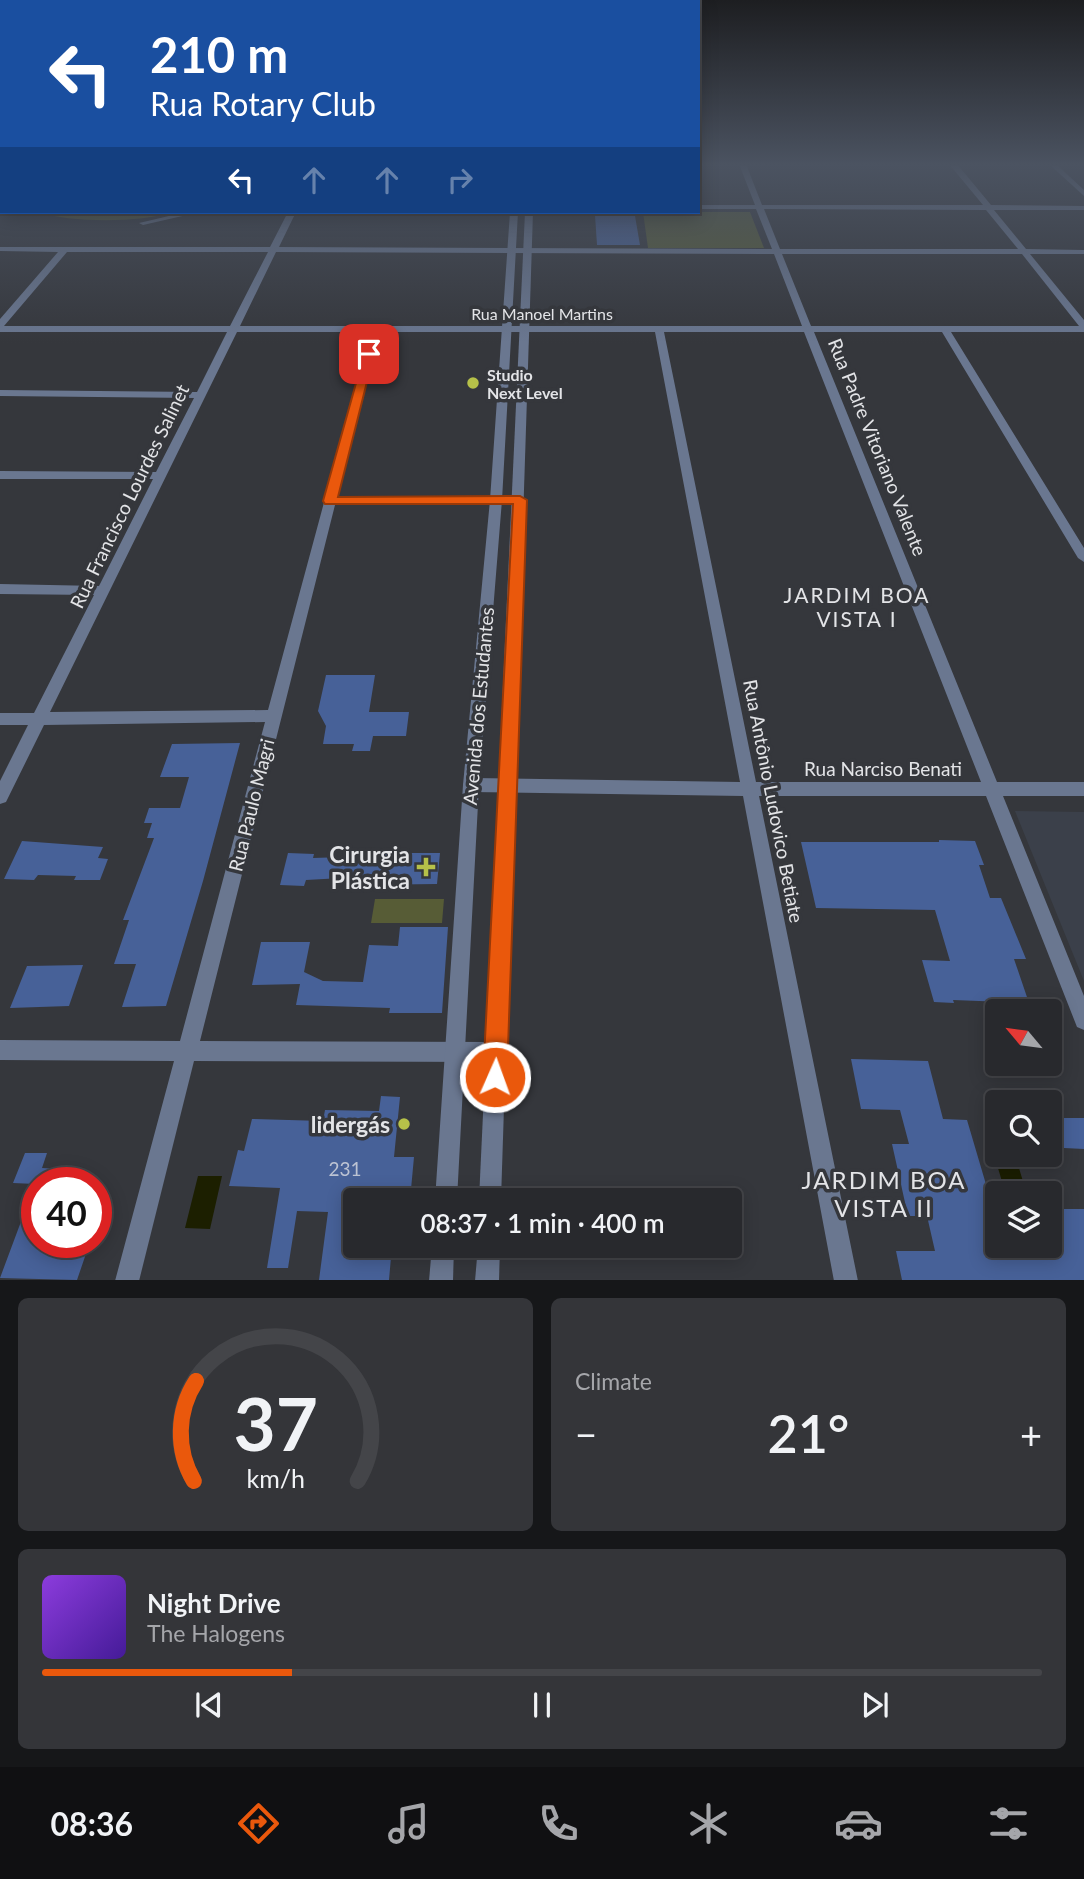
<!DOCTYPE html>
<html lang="en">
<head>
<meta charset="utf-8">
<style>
  :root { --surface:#28292d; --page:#343539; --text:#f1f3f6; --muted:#a5a6aa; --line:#444549; --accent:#ea580c }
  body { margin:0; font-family:Lato,sans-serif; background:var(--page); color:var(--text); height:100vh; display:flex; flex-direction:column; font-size:26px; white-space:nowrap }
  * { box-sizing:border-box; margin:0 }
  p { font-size:23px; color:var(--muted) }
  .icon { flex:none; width:38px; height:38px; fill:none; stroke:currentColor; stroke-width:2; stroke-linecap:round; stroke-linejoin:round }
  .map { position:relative; height:1280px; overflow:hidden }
  .side { display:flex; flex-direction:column; gap:18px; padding:18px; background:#161719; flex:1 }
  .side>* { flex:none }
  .top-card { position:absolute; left:0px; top:0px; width:700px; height:214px; box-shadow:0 4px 18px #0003,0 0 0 2px var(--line); background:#1a4fa0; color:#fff; overflow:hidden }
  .needle { width:46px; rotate:299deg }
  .tools { position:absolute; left:985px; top:999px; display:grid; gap:14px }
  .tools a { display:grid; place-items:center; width:77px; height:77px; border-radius:7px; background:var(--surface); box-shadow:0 4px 18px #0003,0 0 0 2px var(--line); font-size:35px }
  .speed { position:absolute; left:21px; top:1167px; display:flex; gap:14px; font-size:35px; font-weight:700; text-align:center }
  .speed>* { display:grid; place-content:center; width:91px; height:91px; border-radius:50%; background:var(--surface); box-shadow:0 4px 18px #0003,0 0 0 2px var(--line); line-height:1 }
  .speed .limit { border:10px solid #d22; background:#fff; color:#111 }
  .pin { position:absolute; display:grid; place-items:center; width:60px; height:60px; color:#fff; margin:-30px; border-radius:14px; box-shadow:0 4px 10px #0006 }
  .me { position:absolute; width:77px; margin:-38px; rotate:2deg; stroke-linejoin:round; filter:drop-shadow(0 0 5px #0008) }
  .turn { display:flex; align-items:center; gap:24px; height:147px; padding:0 35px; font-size:32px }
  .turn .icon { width:91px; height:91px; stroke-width:2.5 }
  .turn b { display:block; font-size:49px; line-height:60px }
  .lanes { display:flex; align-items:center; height:66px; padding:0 35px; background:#0003; justify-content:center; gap:35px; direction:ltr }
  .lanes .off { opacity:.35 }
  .big { font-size:52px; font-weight:600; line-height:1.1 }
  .side .tile { flex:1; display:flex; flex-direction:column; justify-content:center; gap:10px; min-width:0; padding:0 24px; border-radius:10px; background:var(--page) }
  .side .dial { align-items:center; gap:0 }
  .dial svg { height:182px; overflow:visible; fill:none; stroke:var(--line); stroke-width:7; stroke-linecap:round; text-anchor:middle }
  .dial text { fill:var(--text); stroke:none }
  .song { display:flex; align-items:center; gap:21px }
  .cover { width:84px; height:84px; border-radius:10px; background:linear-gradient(135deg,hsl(270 70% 55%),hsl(260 70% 35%)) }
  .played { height:7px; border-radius:4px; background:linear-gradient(90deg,var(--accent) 25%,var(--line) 25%) }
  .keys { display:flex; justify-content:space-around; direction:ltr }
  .heat { display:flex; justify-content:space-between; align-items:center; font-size:38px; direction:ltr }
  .side .tiles { flex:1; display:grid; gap:18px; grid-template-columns:1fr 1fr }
  .tile:last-child { grid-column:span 2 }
  .trip { position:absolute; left:343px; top:1188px; width:399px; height:70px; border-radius:7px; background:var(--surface); box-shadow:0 4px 18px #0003,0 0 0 2px var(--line); font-weight:600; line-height:70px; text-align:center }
  .tabs { display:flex; height:112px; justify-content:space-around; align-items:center; background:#101012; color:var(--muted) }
  .tabs .icon { width:49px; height:49px }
  .tabs .active { color:var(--accent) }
  .tabs b { font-size:32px; color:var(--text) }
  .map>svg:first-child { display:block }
  .built { fill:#3b404a }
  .green { fill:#575c36 }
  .water { fill:#1c1f00 }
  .building { fill:#476198 }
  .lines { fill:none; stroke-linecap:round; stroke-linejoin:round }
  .minor { fill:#6a7790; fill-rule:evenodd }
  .tertiary { fill:#6a7790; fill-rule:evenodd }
  .route { fill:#ea580c; stroke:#983908; stroke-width:2 }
  .poi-dot { fill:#b6c149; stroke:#35373c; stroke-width:2.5 }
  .labels { text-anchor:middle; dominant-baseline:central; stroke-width:7; stroke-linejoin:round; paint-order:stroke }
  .far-street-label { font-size:16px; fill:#e3e4e7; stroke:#35373c }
  .far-poi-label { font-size:16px; font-weight:bold; fill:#e3e4e7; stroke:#35373c; text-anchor:start }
  .street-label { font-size:19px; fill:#e3e4e7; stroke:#35373c }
  .near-number-label { font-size:19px; fill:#bcc3d3 }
  .neighbourhood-label { font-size:21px; letter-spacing:2px; fill:#e3e4e7; stroke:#35373c }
  .near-poi-label { font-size:23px; font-weight:bold; fill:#e3e4e7; stroke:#35373c; text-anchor:end }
  .near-neighbourhood-label { font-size:24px; letter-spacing:2px; fill:#e3e4e7; stroke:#35373c }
</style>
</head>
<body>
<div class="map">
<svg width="1084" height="1281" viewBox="0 0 1084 1281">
  <rect width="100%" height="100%" fill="#35373c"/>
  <path class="built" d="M1015,811L1084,812V981Z"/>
  <g class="green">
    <path d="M39,212H172C142,223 69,223 39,212Z"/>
    <path d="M643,212H750L764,248H648Z"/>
    <path d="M375,899H444L442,923H371Z"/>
  </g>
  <g class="water">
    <path d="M991,1145H997L998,1155H1015L1025,1188H1004Z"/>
    <path d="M198,1176H222L210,1229L185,1228Z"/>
  </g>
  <g class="building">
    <path d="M595,215L635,216L640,245H597Z"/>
    <path d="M326,675H375L369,712H409L406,736H373L370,751H352L354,744H323L326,726L318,711Z"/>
    <path d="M240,743L203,881L166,1006L122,1007L136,964H114L129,920H123L154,838H147L152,823H144L149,808H180L189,777H160L172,744Z"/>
    <path d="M939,840L975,841L984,865H979L990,898H1001L1026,959H1014L1029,1003L953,1000L954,1003L934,1002L922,960L950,961L935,910L816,908L801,842H939Z"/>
    <path d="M22,841L103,847L98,858L108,859L100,880H74L76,876L38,875L34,880L4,879Z"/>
    <path d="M288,853L314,854L313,858L374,856V853H440L437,884L359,885L360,877L306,880L304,886L280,885Z"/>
    <path d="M400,927H448L442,1013H389L390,1008L296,1005L300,984L252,985L261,942H310L304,972L323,981L363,982L369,945L398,946Z"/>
    <path d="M83,965L69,1006L10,1008L27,966Z"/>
    <path d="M851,1059L928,1061L943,1119L967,1120L998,1225V1249L1050,1250V1209H1084V1280H902L896,1251H935L927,1216H908L892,1144H909L900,1110L861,1109Z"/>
    <path d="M381,1096L400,1097L394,1157H414L410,1200H355V1246H392L389,1280H319L328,1212L297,1211L288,1268H267L280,1188L229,1186L238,1150L244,1151L252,1119L323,1121L325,1110L379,1111Z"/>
    <path d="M1055,1118H1084V1149L1064,1148Z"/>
    <path d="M25,1153H47L42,1168L77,1170L76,1183H37V1242H90L77,1280L0,1278L35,1184L13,1183Z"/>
  </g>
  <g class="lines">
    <g class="minor">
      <path d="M739,164H746L762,205H983L949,164H957L991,205L1084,206V210H994L1026,249L1084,250V254H1030L1084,320V332H951L1084,548V562L1078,558L942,332H814L997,782H1084V796H1003L1084,996V1030L1077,1027L986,796H759L858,1281H834L743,796L471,792L465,790L463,785L465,780L471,778L740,782L655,332H379L337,497L520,496L526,500L520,504L335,505L200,1041L496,1042L503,1045L506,1052L503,1059L496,1062L194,1061L139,1281H115L174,1061L0,1060V1040L180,1041L265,722L44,725L6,802L0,804V781L28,725H0V713H34L94,595L0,594V584L99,586L153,479H0V471L156,472L194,398L0,396V390L197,392L227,332H0V319L58,252L0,251V247H270L288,212H296L279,247L772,249L756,209H698V205H755ZM764,209L986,210L1018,249H780ZM67,252H268L230,326H4ZM276,252L774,254L802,326H240ZM782,254H1022L1079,326H811ZM237,332H370L268,710L50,712ZM664,332H804L981,782H756Z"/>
      <path d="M1049,164H1056L1084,190V196Z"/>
      <path d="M0,203H2L0,209Z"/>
      <path d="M186,212H200L143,225L139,223Z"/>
    </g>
    <g class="tertiary">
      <path d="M510,212H518L502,500L479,785L457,1200H435L463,785L490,500Z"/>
      <path d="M525,212H533L501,1200H479Z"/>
      <path d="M432,1246H454L453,1281H429Z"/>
      <path d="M478,1246H500L499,1281H475Z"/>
    </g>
  </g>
  <linearGradient id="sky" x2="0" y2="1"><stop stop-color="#1d1e21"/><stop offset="0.48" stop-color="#4b5361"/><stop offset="1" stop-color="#4b5361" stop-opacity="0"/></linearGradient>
  <rect width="1084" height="343" fill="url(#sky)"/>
  <path class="route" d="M365,351L374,354L338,497L520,496L527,500L507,1077L503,1085L495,1089L487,1085L483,1077L513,504H325L323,501Z"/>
  <g class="poi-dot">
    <circle cx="473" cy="383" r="7"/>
    <path d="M422.5 856.5h7v7h7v7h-7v7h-7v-7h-7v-7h7z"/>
    <circle cx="404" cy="1124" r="7"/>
  </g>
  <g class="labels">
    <g class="far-street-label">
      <text x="542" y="313">Rua Manoel Martins</text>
    </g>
    <g class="far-poi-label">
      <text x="487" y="374">Studio<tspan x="487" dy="18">Next Level</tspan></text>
    </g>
    <g class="street-label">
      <text transform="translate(878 447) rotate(68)">Rua Padre Vitoriano Valente</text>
      <text transform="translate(129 496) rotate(-64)">Rua Francisco Lourdes Salinet</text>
      <text transform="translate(478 706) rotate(-85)">Avenida dos Estudantes</text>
      <text x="883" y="768">Rua Narciso Benati</text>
      <text transform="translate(774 801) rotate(79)">Rua Antônio Ludovico Betiate</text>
      <text transform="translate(251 805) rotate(-76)">Rua Paulo Magri</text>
    </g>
    <g class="near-number-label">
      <text x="345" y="1168">231</text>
    </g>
    <g class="neighbourhood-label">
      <text x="857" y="594">JARDIM BOA<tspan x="857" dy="24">VISTA I</tspan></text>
    </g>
    <g class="near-poi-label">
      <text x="410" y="854">Cirurgia<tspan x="410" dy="26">Plástica</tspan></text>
      <text x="390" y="1124">lidergás</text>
    </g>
    <g class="near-neighbourhood-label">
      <text x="884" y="1179">JARDIM BOA<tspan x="884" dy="28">VISTA II</tspan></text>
    </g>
  </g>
</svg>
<div class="tools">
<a><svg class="needle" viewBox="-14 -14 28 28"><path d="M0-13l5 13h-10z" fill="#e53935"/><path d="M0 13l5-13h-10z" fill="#a5a6aa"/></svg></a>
<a><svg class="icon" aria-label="search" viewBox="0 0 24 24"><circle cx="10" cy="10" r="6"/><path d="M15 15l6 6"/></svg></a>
<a><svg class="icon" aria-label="layers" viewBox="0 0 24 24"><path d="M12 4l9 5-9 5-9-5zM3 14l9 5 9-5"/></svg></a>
</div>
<div class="speed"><div class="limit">40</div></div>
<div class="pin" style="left:369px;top:354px;background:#d93025"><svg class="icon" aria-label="arrive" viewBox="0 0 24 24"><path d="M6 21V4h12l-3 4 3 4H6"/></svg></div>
<svg class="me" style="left:495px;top:1077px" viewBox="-20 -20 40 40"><circle r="17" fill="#ea580c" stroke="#fff" stroke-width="3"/><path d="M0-11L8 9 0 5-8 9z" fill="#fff"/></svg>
<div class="trip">08:37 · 1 min · 400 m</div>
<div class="top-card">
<div class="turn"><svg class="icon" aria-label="left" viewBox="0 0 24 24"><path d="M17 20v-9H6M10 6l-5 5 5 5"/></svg><div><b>210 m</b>Rua Rotary Club</div></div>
<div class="lanes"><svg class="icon" aria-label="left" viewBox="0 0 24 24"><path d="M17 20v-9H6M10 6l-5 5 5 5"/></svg><svg class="icon off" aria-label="ahead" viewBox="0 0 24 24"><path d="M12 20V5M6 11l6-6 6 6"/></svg><svg class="icon off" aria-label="ahead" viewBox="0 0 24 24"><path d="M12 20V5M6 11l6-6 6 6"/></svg><svg class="icon off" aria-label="right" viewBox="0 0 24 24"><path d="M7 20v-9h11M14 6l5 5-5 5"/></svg></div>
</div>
</div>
<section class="side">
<div class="tiles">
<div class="tile dial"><svg viewBox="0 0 100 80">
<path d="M14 69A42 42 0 1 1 86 69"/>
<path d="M14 69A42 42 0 0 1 15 25" stroke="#ea580c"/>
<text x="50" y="56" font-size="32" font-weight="700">37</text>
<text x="50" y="72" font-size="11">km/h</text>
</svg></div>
<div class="tile"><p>Climate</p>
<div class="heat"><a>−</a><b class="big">21°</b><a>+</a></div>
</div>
<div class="tile">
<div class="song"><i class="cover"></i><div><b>Night Drive</b><p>The Halogens</p></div></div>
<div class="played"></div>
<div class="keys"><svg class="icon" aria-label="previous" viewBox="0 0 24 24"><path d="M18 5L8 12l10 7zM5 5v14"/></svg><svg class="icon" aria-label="pause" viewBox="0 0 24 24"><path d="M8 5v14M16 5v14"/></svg><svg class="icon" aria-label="next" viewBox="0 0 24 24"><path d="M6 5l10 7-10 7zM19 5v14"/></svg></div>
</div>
</div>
</section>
<nav class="tabs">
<b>08:36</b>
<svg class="icon active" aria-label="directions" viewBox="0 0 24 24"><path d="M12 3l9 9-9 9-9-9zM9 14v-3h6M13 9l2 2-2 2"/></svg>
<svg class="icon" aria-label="music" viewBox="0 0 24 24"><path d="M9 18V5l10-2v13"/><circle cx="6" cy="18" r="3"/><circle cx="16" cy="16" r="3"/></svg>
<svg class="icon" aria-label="phone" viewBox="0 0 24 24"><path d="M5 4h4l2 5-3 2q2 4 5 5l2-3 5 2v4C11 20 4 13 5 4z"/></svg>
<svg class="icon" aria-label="climate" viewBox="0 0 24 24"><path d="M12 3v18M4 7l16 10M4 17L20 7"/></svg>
<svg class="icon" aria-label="car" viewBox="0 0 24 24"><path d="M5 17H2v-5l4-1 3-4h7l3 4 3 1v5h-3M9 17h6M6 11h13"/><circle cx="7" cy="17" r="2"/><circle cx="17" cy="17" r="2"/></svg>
<svg class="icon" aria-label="filters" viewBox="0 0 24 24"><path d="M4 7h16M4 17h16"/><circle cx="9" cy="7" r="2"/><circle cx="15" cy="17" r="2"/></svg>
</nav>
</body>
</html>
